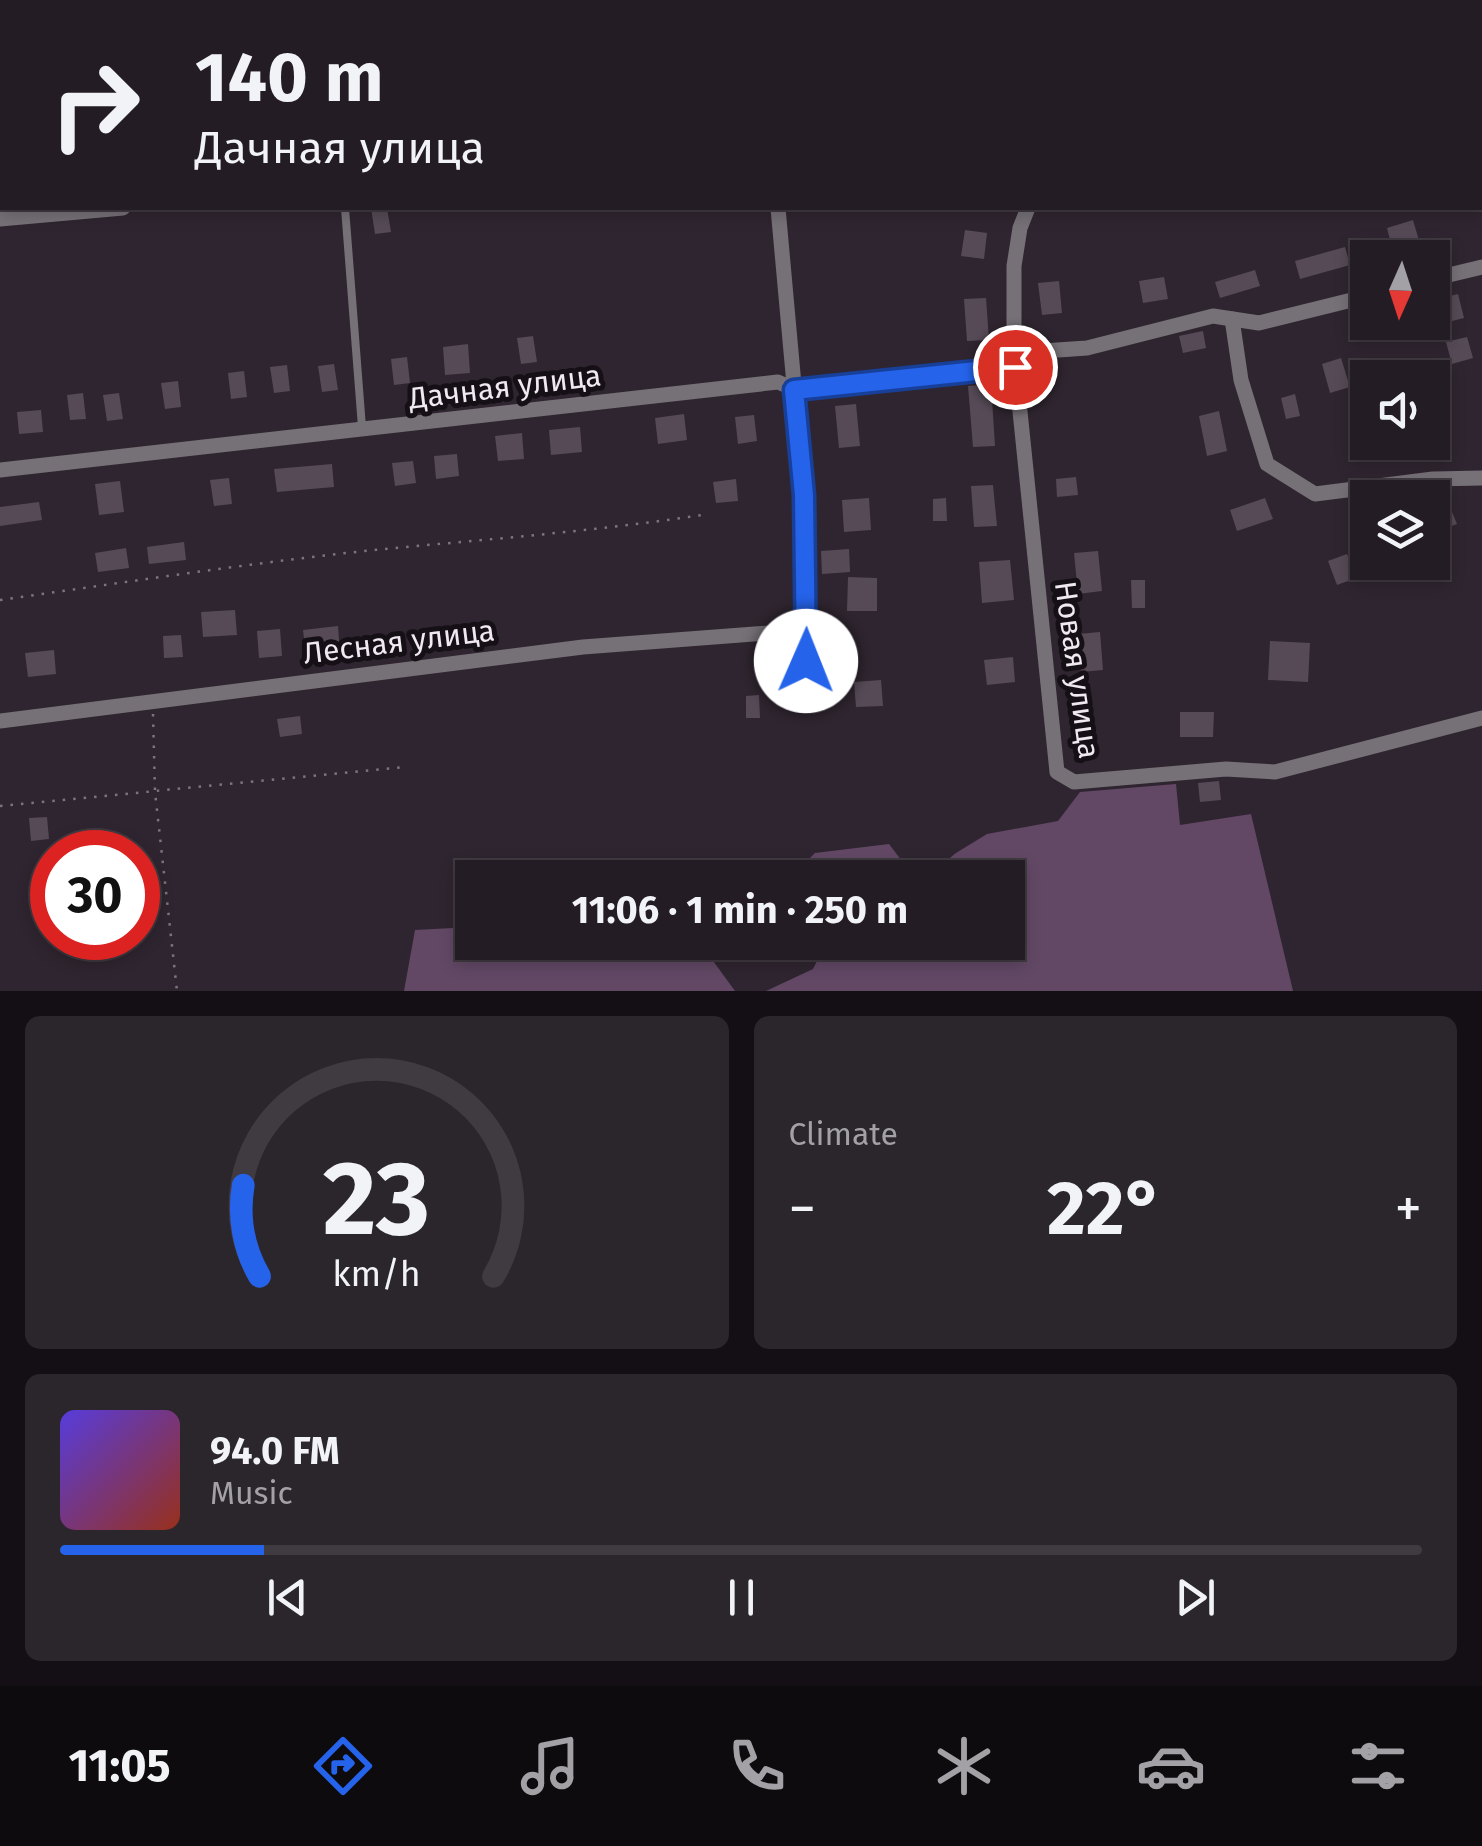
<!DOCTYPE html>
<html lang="en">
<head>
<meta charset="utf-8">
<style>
  :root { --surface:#231c24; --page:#2b252c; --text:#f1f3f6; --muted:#a3a1a6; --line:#403a41; --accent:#2563eb }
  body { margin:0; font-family:"Fira Sans",sans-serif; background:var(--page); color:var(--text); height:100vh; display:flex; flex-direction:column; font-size:38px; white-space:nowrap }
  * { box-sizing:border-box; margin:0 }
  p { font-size:32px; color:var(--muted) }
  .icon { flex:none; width:55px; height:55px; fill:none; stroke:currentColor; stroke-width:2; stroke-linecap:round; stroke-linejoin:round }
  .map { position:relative; height:991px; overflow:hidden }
  .panel { display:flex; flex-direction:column; gap:25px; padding:25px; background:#130f14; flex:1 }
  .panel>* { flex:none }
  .banner { position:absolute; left:0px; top:0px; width:1482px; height:210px; box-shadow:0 5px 15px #0003,0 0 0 2px var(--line); background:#231c24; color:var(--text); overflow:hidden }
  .needle { width:65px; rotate:183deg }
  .buttons { position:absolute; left:1350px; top:240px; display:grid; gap:20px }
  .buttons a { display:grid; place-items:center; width:100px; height:100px; border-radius:0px; background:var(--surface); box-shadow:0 5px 15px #0003,0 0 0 2px var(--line); font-size:50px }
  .speed { position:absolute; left:30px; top:830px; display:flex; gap:20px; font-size:50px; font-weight:700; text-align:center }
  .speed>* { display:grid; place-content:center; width:130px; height:130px; border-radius:50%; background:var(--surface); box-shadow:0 5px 15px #0003,0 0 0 2px var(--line); line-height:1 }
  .speed .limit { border:15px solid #d22; background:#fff; color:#111 }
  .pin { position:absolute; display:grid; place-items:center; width:85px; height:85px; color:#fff; margin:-42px; border:5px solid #fff; border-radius:50%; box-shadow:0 2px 10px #0007 }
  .me { position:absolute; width:110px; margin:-55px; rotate:1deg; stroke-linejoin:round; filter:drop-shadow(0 0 8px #0008) }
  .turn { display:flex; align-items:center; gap:35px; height:210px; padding:0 30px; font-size:45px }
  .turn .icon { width:130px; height:130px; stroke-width:2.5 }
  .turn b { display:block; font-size:70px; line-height:85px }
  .big { font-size:75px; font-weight:700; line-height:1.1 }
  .panel .widget { flex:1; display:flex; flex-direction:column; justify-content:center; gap:15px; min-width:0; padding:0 35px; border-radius:15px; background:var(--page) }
  .panel .dial { align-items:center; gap:0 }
  .dial svg { height:260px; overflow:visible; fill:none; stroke:var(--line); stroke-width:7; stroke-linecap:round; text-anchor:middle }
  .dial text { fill:var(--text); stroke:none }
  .song { display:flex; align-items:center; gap:30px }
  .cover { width:120px; height:120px; border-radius:15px; background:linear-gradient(135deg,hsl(250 70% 55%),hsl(10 70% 35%)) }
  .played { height:10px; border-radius:5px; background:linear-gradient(90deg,var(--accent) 15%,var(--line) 15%) }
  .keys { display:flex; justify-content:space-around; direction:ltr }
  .heat { display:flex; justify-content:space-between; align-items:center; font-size:55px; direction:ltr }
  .panel .tiles { flex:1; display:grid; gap:25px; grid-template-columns:1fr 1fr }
  .widget:last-child { grid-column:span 2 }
  .trip { position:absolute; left:455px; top:860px; width:570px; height:100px; border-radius:0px; background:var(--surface); box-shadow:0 5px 15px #0003,0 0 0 2px var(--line); font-weight:700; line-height:100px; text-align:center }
  .menu { display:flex; height:160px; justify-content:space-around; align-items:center; background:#0e0b0e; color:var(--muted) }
  .menu .icon { width:70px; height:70px }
  .menu .on { color:var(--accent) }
  .menu b { font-size:45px; color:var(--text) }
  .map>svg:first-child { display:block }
  .forest { fill:#624865 }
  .building { fill:#554a56 }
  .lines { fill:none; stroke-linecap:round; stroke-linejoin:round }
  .path { stroke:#7d747e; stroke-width:2.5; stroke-dasharray:2.5 8; stroke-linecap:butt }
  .service { stroke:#767177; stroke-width:8 }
  .minor { stroke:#767177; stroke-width:15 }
  .route-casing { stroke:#184099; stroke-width:25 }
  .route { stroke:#2563eb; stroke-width:18 }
  .labels { text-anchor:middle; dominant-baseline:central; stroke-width:10; stroke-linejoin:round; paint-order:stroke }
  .street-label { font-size:30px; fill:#f0e9f1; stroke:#151015 }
</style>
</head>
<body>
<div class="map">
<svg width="1482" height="991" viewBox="0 0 1482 991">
  <rect width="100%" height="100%" fill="#2f2530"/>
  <g class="forest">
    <path d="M1176,784L1180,825L1251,814L1293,991H766L813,969L820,955L813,943L1008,942V878L926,877L956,853L987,834L1058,821L1080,792Z"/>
    <path d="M889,844L914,877H791L815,853Z"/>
    <path d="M472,927V942L700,943L735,991H404L415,930Z"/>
  </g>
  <g class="building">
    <path d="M371,208H387L391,232L375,234Z"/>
    <path d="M1413,220L1420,244L1393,252L1387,228Z"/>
    <path d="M965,230L987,233L984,259L961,256Z"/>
    <path d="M1345,247L1350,265L1300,279L1295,261Z"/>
    <path d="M1255,270L1260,286L1220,298L1215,282Z"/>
    <path d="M1164,277L1168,299L1143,303L1139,281Z"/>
    <path d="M1059,281L1062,313L1042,315L1038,283Z"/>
    <path d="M1458,294L1464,318L1444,323L1438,299Z"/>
    <path d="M986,298L989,340L967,341L964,299Z"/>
    <path d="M1203,331L1206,348L1183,353L1179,336Z"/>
    <path d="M533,336L537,362L521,364L517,338Z"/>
    <path d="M1467,337L1473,358L1452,364L1446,342Z"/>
    <path d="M468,344L470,373L445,375L443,347Z"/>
    <path d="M407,357L410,383L394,385L391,359Z"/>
    <path d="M1341,358L1350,387L1330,393L1322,364Z"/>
    <path d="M334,364L338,390L322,392L318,366Z"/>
    <path d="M287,365L290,391L274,393L270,367Z"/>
    <path d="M244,371L247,397L231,399L228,373Z"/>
    <path d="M178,381L181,407L165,409L161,383Z"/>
    <path d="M991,384L995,446L973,447L968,386Z"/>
    <path d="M83,393L86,419L70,420L67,395Z"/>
    <path d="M119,393L123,419L107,421L103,395Z"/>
    <path d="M1295,394L1300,416L1286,419L1281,398Z"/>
    <path d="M856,404L860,446L839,448L835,406Z"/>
    <path d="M41,410L43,432L19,434L17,412Z"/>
    <path d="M1219,411L1227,451L1207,456L1199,416Z"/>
    <path d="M684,414L687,440L658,444L655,418Z"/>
    <path d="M754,415L757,441L738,444L735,417Z"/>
    <path d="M580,427L582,452L551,455L549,430Z"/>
    <path d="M522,433L524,459L498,461L495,436Z"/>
    <path d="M457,454L459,476L436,479L434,456Z"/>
    <path d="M413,461L416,483L395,486L392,463Z"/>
    <path d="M332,464L334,487L277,492L274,469Z"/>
    <path d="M1076,477L1078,495L1057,497L1056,479Z"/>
    <path d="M229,478L232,504L214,506L210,480Z"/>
    <path d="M736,479L738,501L716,503L713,482Z"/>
    <path d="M120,481L124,512L99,515L95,484Z"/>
    <path d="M993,485L997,526L974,527L971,486Z"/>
    <path d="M869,498L871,530L844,532L842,500Z"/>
    <path d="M946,498L947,521H933V499Z"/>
    <path d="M1265,498L1273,519L1237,531L1230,510Z"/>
    <path d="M39,502L42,520L0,526V507Z"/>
    <path d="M1450,507L1457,524L1432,533V514Z"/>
    <path d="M184,542L186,560L149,564L147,547Z"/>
    <path d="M126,548L129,568L98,572L95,553Z"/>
    <path d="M849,549L850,572L822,574L821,551Z"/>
    <path d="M1098,551L1102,591L1078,594L1074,553Z"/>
    <path d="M1347,554L1356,578L1337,585L1328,561Z"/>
    <path d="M1010,560L1014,600L982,603L979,562Z"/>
    <path d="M848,577L877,578V611H847Z"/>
    <path d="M1131,580H1145V608H1132Z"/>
    <path d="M235,610L237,635L203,637L201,612Z"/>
    <path d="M338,626L340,653L306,656L303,630Z"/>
    <path d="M280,629L282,656L259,658L257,631Z"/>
    <path d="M1100,632L1103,670L1081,672L1078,634Z"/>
    <path d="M181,635L183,657L164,658L163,636Z"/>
    <path d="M1270,641L1310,643L1308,682L1268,680Z"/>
    <path d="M54,650L56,674L28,677L25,653Z"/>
    <path d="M1013,657L1015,682L987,685L984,660Z"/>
    <path d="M881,680L883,706L856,707L854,682Z"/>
    <path d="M759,695L760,718H746V696Z"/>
    <path d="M1180,712H1214L1213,737H1180Z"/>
    <path d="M300,716L302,734L280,737L277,719Z"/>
    <path d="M1219,781L1221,800L1200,802L1198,783Z"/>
    <path d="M47,817L49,839L31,841L29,818Z"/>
  </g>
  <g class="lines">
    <g class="path">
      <path d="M0,600C128,582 256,562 384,549C491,539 596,531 702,515"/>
      <path d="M153,714L155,792L177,991"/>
      <path d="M0,806L404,767"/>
    </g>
    <path class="service" d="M345,208L362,427"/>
    <g class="minor">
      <path d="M757,0L758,2"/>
      <path d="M1026,2L1031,0"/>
      <path d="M1480,41H1482"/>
      <path d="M778,208L804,495L806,661"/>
      <path d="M1028,208L1020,228L1014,266V353L1057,772L1074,782L1226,769L1275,772L1482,718"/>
      <path d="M0,219L123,208"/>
      <path d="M1432,279L1482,267"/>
      <path d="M1232,319L1241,380L1267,464L1315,494L1433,479L1482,478"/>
      <path d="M0,470L778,382L794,389L1015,367L1014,353L1087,348L1213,316L1259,323L1368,296"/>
      <path d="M0,721L583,647L807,630"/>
    </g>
  </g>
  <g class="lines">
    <g class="route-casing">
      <path id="route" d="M806,661L804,495L794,390L1015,367"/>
    </g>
    <use href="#route" class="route"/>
  </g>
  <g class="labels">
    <g class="street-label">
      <text transform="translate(505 387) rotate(-7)">Дачная улица</text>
      <text transform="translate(399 642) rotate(-7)">Лесная улица</text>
      <text transform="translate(1077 670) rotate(82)">Новая улица</text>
    </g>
  </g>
</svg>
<div class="buttons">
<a><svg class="needle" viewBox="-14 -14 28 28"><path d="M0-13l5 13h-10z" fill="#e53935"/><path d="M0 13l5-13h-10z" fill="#a3a1a6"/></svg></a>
<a><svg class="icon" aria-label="sound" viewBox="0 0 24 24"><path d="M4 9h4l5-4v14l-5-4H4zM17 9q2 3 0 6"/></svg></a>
<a><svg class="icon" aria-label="layers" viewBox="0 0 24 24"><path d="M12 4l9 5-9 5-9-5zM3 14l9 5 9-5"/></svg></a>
</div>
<div class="speed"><div class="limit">30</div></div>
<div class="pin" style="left:1015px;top:367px;background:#d93025"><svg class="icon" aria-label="arrive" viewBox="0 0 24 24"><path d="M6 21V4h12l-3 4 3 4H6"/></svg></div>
<svg class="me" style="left:806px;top:661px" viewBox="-20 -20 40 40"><circle r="19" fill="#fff"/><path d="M0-13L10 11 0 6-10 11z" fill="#2563eb"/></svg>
<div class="trip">11:06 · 1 min · 250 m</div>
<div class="banner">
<div class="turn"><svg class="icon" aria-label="right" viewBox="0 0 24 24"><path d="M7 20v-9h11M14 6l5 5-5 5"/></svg><div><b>140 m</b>Дачная улица</div></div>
</div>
</div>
<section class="panel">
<div class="tiles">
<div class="widget dial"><svg viewBox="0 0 100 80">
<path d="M14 69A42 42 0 1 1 86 69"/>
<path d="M14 69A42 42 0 0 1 9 41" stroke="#2563eb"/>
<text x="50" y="56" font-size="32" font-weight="700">23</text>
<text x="50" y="72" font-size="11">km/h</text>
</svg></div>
<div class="widget"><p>Climate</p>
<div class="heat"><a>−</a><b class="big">22°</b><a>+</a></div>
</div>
<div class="widget">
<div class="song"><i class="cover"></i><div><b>94.0 FM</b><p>Music</p></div></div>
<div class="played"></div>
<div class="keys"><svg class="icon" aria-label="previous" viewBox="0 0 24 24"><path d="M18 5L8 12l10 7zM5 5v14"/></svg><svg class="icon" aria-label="pause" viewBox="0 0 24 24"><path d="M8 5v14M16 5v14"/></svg><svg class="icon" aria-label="next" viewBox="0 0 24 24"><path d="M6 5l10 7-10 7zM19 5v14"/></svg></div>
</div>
</div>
</section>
<nav class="menu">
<b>11:05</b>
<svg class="icon on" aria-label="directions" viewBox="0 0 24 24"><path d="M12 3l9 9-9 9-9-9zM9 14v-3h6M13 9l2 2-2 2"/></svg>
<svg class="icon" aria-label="music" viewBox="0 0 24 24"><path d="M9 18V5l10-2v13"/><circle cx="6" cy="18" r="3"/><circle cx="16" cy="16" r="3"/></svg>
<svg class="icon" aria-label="phone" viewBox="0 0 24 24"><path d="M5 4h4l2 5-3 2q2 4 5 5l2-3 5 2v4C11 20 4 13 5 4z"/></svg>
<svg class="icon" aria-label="climate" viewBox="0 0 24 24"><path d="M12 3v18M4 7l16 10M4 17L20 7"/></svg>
<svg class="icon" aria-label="car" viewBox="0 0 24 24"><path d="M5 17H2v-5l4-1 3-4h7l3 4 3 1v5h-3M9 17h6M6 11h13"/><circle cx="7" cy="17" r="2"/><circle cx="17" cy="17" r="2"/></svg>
<svg class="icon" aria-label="filters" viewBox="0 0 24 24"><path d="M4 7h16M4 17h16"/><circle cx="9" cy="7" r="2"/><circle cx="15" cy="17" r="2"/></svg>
</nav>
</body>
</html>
